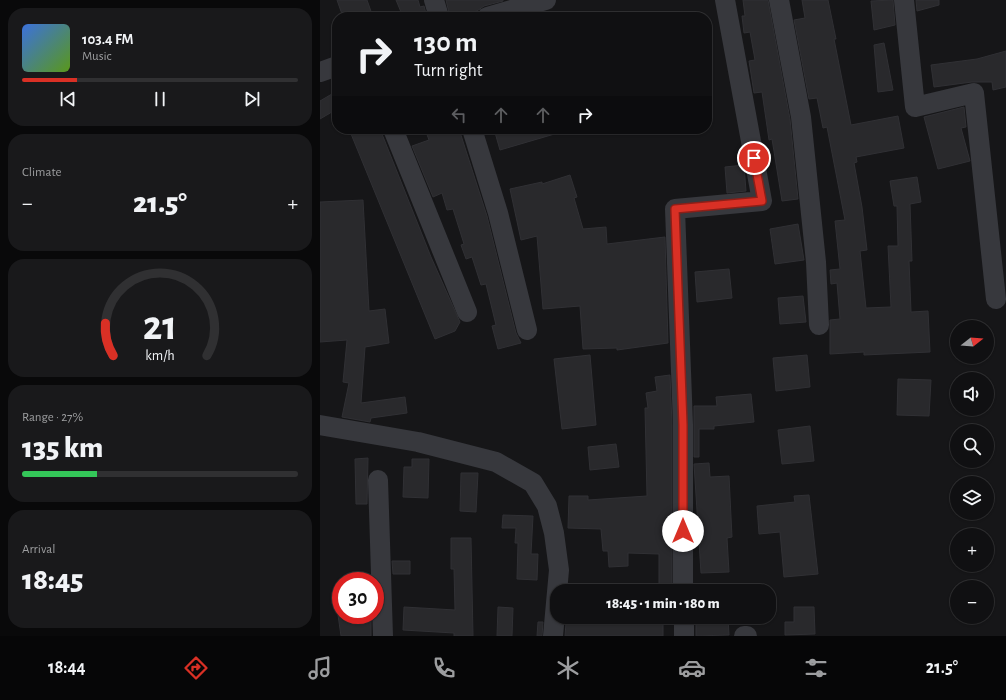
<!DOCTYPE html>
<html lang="en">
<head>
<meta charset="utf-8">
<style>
  :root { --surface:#101012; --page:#19191b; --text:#f1f3f6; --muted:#9c9d9f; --line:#303032; --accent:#d93025 }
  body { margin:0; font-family:"Alegreya Sans",sans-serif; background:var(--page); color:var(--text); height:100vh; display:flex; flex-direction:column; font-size:15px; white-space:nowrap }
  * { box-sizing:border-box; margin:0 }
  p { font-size:13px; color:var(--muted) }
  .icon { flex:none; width:22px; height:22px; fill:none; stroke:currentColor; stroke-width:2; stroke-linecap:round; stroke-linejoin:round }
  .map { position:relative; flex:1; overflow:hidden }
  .details { display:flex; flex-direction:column; gap:8px; padding:8px; background:#09090a; width:320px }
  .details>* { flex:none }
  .guide { position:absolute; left:12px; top:12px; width:380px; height:122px; border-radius:16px; box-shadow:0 1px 3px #0004,0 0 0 1px var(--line); background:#101012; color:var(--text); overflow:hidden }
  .needle { width:26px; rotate:73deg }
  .controls { position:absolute; left:630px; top:320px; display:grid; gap:8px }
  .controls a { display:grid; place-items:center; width:44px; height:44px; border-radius:50%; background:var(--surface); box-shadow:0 1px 3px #0004,0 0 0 1px var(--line); font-size:20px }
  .speed { position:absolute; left:12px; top:572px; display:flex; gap:8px; font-size:20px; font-weight:700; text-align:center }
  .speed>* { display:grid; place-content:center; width:52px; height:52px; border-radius:50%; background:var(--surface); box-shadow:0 1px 3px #0004,0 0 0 1px var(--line); line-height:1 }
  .speed .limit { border:6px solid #d22; background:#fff; color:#111 }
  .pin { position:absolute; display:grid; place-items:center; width:34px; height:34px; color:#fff; margin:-17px; border:2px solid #fff; border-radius:50%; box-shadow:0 1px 4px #0007 }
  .me { position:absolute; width:44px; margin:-22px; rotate:0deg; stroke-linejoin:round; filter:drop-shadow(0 0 3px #0008) }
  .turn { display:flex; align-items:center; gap:14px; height:84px; padding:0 16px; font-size:18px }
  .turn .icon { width:52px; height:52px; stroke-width:2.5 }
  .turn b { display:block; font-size:28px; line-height:34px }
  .lanes { display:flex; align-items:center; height:38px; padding:0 16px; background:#0003; justify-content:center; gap:20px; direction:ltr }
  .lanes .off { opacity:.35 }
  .big { font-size:30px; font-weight:800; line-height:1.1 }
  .details .card { flex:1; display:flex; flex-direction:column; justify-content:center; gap:6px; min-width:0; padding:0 14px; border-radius:16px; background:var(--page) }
  .details .dial { align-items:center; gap:0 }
  .dial svg { height:104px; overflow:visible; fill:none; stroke:var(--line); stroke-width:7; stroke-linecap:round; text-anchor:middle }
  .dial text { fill:var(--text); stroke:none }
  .song { display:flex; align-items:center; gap:12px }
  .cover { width:48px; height:48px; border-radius:6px; background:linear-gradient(135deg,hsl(220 70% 55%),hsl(90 70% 35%)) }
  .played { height:4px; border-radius:2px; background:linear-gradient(90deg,var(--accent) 20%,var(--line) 20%) }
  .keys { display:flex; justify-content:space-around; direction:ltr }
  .heat { display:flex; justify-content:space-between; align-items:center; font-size:22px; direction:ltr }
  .charge { height:6px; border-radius:3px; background:linear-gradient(90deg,#34c759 27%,var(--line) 0) }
  .trip { position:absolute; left:230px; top:584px; width:226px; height:40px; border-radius:16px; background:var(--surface); box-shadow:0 1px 3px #0004,0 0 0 1px var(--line); font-weight:800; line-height:40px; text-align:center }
  .menu { display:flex; height:64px; justify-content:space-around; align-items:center; background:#060607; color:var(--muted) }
  .menu .icon { width:28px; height:28px }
  .menu .on { color:var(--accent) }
  .menu b { font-size:18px; color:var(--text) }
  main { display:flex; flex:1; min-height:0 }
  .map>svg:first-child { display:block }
  .building { fill:#29292c; stroke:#303034 }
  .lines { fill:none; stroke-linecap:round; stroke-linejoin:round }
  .minor { stroke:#37383d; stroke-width:20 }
  .route-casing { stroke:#8d1f18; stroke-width:10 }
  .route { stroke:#d93025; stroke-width:7 }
</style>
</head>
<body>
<main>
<section class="details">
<div class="card">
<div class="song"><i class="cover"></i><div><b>103.4 FM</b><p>Music</p></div></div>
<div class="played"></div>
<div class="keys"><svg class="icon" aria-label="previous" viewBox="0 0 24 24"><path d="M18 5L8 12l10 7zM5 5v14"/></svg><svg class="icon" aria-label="pause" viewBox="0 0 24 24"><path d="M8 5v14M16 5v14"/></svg><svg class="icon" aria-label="next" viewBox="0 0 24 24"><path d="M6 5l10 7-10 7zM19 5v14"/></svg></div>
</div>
<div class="card"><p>Climate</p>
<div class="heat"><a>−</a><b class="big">21.5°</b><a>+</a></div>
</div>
<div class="card dial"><svg viewBox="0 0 100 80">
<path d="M14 69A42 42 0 1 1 86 69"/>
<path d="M14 69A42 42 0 0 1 8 44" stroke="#d93025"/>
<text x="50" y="56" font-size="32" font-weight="700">21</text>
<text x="50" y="72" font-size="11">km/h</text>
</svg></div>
<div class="card"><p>Range · 27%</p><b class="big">135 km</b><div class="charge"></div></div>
<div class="card"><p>Arrival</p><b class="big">18:45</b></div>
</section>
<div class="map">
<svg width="686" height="636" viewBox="0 0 686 636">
  <rect width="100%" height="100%" fill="#161618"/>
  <g class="building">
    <path d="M17,0H47L53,17H23Z"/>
    <path d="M76,0H98L100,7L104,6L107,17H78L77,13L81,12Z"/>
    <path d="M126,0H183V1L164,6L157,11L130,17Z"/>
    <path d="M423,0H448L470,119L478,199L462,201L452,139L449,140L442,92L434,93L429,61L435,60L430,32L424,33L422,16H425Z"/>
    <path d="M482,0H508L516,39H514L531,125L578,116L584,148L536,157L537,162L534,163L542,207L547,250L540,251L546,308L571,307L568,246H578L577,206H574L570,181L597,177L601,202L590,204L592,261H589L591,312L608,311L610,352L544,355V352L510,354V320L520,319L517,283L511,284L510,270L520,269L515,221L525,220L507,127L503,128L497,98L489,99L474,20L485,18Z"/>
    <path d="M573,0L575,25L554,30L551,1Z"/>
    <path d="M596,0H619V5L597,11Z"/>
    <path d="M564,43L573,90L558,92L554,45Z"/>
    <path d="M686,51V87L673,90L672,82H652L614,87L611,65L657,59Z"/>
    <path d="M17,91V109L0,119V101Z"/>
    <path d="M644,107L646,127L641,128L650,161L618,169L604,117Z"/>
    <path d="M29,129H60L111,257L140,322L135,331L115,339Z"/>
    <path d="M105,129H139L167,216L196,333L201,343L178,349L172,326L176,325L166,284L161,285L152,257L146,259L141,245L144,244L133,209L127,210L122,193L113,197L92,146L109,140Z"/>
    <path d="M174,129H238V133L180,150Z"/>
    <path d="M424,165L426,191L407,193L405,167Z"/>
    <path d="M250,175L257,197L254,198L263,229L286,227L287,244L345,237L348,343L297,350V348L263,349L260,306L223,309L217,236L201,240L190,189L222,182V184Z"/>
    <path d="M43,200L49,311L65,309L69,343L45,347L41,403L85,397L87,413L51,418L50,422L22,417L29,383L23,382L27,340L0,342V202Z"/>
    <path d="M478,224L484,260L455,264L450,229Z"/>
    <path d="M409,269L412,298L377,302L375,272Z"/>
    <path d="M483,296L486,322L460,324L458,298Z"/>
    <path d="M270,355L276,425L242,429L234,359Z"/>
    <path d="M487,355L490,387L456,391L453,358Z"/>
    <path d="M350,375L352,425V591H339V554L308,553V566L289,567L288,551H283L281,529L248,528L249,496H268V500L327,496L325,408H328L326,393L337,391L335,377Z"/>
    <path d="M578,379L611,380L609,416L577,415Z"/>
    <path d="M431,394L434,422L394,426V429H379V457H374V406H397L396,397Z"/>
    <path d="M490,426L494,461L462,464L458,430Z"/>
    <path d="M296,444L299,467L270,470L268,447Z"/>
    <path d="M48,458L47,504H36L35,459Z"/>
    <path d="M92,459H109L108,498L83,497L84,467H92Z"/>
    <path d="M389,463L390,477L409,476L412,537L407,538L409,572L381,573L374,464Z"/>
    <path d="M141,473H158L156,512L140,511Z"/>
    <path d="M489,495L498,574L464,577L460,532L439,534L437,506L475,502L474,496Z"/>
    <path d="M183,515L213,516L211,554H218L217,580L197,579L198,543H195L196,528H182Z"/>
    <path d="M131,538H151L153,636H134V633L83,630L84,607L135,610L134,569H131Z"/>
    <path d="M72,561H90V574H73Z"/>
    <path d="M178,607L193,608L192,636H177Z"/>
    <path d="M474,607H494L495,634L465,635V622H474Z"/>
    <path d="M18,615H51V636H21Z"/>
    <path d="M295,617H343V636H245L246,623L294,624Z"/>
    <path d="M382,617H408L409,635L376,636V623H382Z"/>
    <path d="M218,622H223L222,636H217Z"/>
  </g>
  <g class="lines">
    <g class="minor">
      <path d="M114,0L119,17"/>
      <path d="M459,0L481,117L496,262L499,325"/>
      <path d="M584,0L595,107L654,93L676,299"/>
      <path d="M167,17L226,0"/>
      <path d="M0,72L17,66"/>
      <path d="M73,129L147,312"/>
      <path d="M152,129L178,213L207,330"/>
      <path d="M0,425L98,442L176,462L213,483L227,506L234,533L239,570L233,636"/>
      <path d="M58,480L63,636"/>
      <path d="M363,591V425L355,209L442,201L405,0"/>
      <path d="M364,617V636"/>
      <path d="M424,636H427"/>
    </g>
  </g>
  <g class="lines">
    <g class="route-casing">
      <path id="route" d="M363,531V425L355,209L442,201L434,158"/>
    </g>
    <use href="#route" class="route"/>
  </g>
</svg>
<div class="controls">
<a><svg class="needle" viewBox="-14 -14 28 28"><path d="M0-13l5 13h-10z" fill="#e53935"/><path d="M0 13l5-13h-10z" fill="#9c9d9f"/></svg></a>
<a><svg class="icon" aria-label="sound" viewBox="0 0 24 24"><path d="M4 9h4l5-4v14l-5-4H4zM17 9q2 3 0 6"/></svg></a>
<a><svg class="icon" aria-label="search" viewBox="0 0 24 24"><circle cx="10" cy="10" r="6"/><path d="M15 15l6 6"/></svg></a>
<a><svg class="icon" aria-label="layers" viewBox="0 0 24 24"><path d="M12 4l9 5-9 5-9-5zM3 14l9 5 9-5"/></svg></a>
<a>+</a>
<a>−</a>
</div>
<div class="speed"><div class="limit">30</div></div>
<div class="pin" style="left:434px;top:158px;background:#d93025"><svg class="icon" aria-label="arrive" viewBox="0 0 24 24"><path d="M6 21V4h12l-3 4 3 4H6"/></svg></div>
<svg class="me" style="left:363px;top:531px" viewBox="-20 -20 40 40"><circle r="19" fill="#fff"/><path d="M0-13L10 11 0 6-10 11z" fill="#d93025"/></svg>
<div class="trip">18:45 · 1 min · 180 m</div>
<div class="guide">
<div class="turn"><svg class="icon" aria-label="right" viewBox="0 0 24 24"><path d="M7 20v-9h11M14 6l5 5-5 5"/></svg><div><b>130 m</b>Turn right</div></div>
<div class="lanes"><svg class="icon off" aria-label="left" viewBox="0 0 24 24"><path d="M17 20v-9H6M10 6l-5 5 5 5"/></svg><svg class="icon off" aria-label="ahead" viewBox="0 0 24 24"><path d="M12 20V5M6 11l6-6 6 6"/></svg><svg class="icon off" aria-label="ahead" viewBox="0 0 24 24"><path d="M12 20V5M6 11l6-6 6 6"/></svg><svg class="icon" aria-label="right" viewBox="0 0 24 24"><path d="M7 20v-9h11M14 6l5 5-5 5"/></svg></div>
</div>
</div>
</main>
<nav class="menu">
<b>18:44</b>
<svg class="icon on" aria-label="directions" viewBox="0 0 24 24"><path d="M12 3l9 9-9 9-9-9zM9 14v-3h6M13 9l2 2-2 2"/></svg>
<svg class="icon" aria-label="music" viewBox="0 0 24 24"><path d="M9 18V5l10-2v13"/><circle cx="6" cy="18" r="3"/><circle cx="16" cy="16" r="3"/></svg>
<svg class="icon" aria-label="phone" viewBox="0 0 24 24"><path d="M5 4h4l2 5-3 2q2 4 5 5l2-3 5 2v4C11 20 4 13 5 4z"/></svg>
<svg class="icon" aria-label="climate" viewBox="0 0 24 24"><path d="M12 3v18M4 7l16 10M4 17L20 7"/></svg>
<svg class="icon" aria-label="car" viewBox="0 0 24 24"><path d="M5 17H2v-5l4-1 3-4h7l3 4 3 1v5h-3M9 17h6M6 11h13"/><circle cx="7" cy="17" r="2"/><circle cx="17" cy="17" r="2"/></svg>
<svg class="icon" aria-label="filters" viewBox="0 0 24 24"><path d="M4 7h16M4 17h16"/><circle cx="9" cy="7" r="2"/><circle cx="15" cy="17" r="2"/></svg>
<b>21.5°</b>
</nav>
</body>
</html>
